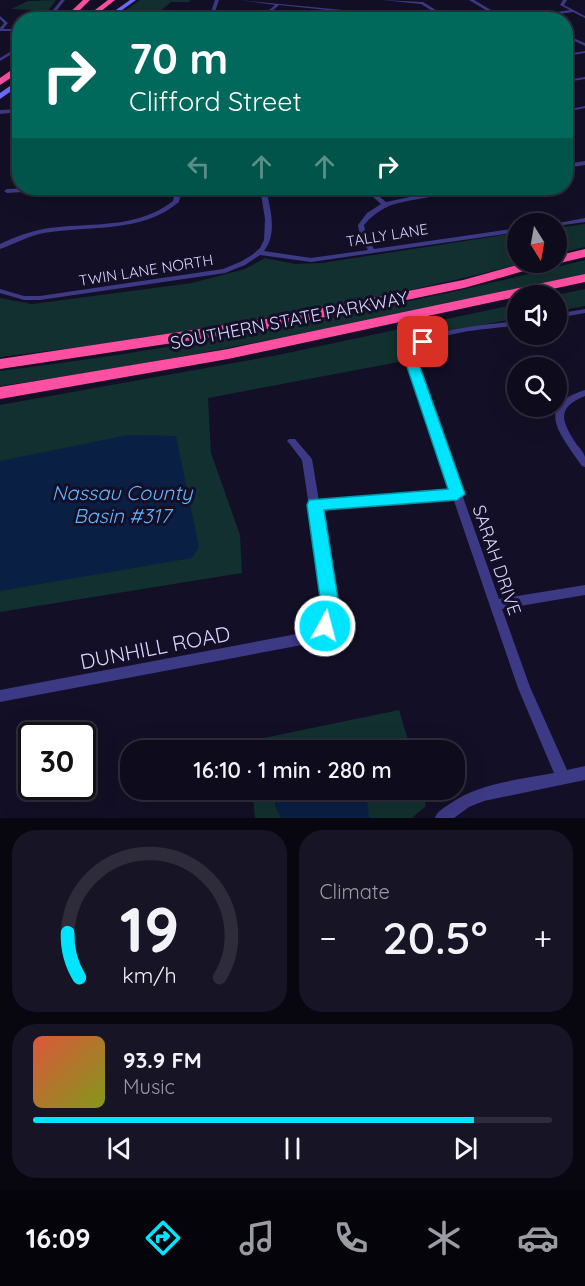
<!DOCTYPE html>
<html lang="en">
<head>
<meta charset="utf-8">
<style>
  :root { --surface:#0e0b1c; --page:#171425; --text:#f1f3f6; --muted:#9b9ba3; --line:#2e2b3b; --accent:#00e5ff }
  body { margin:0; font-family:Quicksand,sans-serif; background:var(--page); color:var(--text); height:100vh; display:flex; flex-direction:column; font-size:22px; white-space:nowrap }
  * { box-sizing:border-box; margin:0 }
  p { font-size:20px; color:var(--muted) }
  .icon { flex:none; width:33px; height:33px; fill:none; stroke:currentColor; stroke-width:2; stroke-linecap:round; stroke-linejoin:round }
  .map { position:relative; height:818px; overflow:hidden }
  .panel { display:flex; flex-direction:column; gap:12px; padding:12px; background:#08060f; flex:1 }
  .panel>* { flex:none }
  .guide { position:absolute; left:12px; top:12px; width:561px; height:183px; border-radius:24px; box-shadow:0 6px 24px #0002,0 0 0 2px var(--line); background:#00695c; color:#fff; overflow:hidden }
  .needle { width:39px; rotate:169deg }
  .fabs { position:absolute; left:507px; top:213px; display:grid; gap:12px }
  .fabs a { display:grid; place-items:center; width:60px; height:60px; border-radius:50%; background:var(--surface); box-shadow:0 6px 24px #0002,0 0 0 2px var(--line); font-size:30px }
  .speed { position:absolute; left:18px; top:722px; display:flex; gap:12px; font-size:30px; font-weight:700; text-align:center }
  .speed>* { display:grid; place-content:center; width:78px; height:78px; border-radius:50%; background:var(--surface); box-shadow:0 6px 24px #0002,0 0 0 2px var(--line); line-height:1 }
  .speed .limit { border:3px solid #111; border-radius:9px; background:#fff; color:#111 }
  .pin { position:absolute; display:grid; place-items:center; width:51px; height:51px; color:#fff; margin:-26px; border-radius:12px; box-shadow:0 3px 9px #0006 }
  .me { position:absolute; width:66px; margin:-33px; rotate:7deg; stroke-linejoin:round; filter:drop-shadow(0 0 4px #0008) }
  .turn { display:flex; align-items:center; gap:21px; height:126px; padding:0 18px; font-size:27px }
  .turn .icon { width:78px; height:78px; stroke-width:2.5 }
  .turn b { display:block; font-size:42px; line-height:51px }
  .lanes { display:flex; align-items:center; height:57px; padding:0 18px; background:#0003; justify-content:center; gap:30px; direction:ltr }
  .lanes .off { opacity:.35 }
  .big { font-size:45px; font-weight:600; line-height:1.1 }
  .panel .tile { flex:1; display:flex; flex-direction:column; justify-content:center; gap:9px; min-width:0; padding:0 21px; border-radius:24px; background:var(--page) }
  .panel .dial { align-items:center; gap:0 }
  .dial svg { height:156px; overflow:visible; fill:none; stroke:var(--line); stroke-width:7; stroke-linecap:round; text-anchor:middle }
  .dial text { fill:var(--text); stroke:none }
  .song { display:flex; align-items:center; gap:18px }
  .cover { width:72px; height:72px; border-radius:9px; background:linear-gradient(135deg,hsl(10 70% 55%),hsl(70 70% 35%)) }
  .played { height:6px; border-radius:3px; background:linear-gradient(90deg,var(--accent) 85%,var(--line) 85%) }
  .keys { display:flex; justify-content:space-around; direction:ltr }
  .heat { display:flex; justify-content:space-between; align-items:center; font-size:33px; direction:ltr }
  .panel .tiles { flex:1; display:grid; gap:12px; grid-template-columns:1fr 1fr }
  .tile:last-child { grid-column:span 2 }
  .trip { position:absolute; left:120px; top:740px; width:345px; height:60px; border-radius:24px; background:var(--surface); box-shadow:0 6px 24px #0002,0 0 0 2px var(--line); font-weight:600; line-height:60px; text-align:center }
  .dock { display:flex; height:96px; justify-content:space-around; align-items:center; background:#06040b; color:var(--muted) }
  .dock .icon { width:42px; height:42px }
  .dock .on { color:var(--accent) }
  .dock b { font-size:27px; color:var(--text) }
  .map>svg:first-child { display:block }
  .green { fill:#12302f }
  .water { fill:#0a1f44 }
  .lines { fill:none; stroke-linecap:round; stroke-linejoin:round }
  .minor { fill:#3d3a85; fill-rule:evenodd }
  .secondary { fill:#6f6bff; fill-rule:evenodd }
  .motorway { fill:#ff4fa3; fill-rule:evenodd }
  .route { fill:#00e5ff; stroke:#0095a6; stroke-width:1.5 }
  .labels { text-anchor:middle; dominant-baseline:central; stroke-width:6; stroke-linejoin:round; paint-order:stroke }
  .far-street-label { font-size:15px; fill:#d9d4ff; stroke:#130f26 }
  .street-label { font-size:18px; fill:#d9d4ff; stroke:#130f26 }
  .water-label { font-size:20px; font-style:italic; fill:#62b6ff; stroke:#130f26 }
  .near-street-label { font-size:21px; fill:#d9d4ff; stroke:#130f26 }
</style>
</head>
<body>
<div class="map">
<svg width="585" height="818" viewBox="0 0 585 818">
  <rect width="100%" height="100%" fill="#130f26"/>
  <g class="green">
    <path d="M56,0L48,11L11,9L28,1Z"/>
    <path d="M140,0H191L189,2H171L151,19L112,20Z"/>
    <path d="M585,224V247L557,254V228Z"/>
    <path d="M517,233L518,262L525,263C354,307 176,336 0,357V298L32,304L192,283L245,269L265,258L295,264L322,263Z"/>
    <path d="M585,260V274C390,316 197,358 0,386V371C198,346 392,309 585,260Z"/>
    <path d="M585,289V306L557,311L556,295Z"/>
    <path d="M517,304V318L426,336L411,343L399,362L208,398L211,453L240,535L242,573L0,612V405L278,355Z"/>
    <path d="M399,710L411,750H250L249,741Z"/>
    <path d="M252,789H422L426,806L412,818H255Z"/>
  </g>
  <g class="water">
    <path d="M128,435L176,436L199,547L192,558L0,591V461Z"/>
    <path d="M275,789H366L369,818H281L275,806Z"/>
  </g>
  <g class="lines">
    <g class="minor">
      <path d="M61,0H65L49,20H45Z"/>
      <path d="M215,0H219L212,20H208L209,17H169L162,20H154L169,15H210Z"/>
      <path d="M239,0L384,14L434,12L421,4L382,0L423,2L439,12L460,20H453L438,14L384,16L279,5L270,13L280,20H275L266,13L275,5Z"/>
      <path d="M469,0H474L491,10L525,17L570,10L560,5L563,0H567L564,5L585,16V18L573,12L529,18L536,20C525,20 514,15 504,15C497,15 491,20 483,20L498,14L489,12Z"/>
      <path d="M0,16L8,23L3,29H20V31H0V28L4,23L0,19Z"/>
      <path d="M566,35L585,43V46L566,37Z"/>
      <path d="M20,46V49L0,61V58Z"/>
      <path d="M585,51V53L566,56V54Z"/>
      <path d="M585,77V79L566,82V80Z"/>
      <path d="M585,106V108L566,112V110Z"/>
      <path d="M20,109V112L0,114V110Z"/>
      <path d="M585,161V165L566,168V164Z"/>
      <path d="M34,188H58L55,190L7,193L4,191L7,189Z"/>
      <path d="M176,188H182L179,202C141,234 90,225 44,233C28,236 15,244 0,249V244C14,237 28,232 43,229C80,223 119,228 153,213C160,210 167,205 173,201Z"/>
      <path d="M260,188H266C270,209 278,233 264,251L311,258L368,250L360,236L358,225L367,213L381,204L363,188H369L386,202L434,192L444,188H451C420,207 392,192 364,225L366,236L374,249L518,228V232L311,262L260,255L245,265L225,273L40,300H24L0,293V289L24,296H40L223,269L240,262L252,255L260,248L264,240L265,219Z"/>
      <path d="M585,218V222L556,226V224H553Z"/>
      <path d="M585,309V313L556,318V314Z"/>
      <path d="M518,321V325C488,330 442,329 419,350L417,367L499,599L585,585V595L502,609L530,687L567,770L585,766V780L484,801L469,807L454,818H435C437,812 442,809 448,805C478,783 518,780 554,773L518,688L453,498L320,509L336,605C329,629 326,636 302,645L0,702V690L302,633C317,627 320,620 324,605L302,460L289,443L287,441L289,439H295L312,459L319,501L451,491L409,367C409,361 408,354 411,349C424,328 494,324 518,321Z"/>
      <path d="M585,390V396C555,408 562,422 577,445C580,448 584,453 585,457C585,460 585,463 585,467L582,466C561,435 533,406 585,390Z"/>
    </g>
    <g class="secondary">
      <path d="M130,0H136L108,20H102Z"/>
      <path d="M20,79V85L0,99V93Z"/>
    </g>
    <g class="motorway">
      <path d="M83,0H90L70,20H62Z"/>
      <path d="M108,0H115L90,20H82Z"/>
      <path d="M20,64V72L0,85V78Z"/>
      <path d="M585,249V257L556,264L552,263L464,288L273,328L0,369V359L273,318L463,280L528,262H556V256Z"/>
      <path d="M585,274V282L228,359L0,399V387L228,349Z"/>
    </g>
  </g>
  <path class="route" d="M423,339L429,342L420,354V367L465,494L457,500L324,510L339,605L331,632L325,634L318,632L316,626L321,605L307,505L309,500L448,489L407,367C408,355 410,343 423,339Z"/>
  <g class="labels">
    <g class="far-street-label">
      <text transform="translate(387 235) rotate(-9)">TALLY LANE</text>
      <text transform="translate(146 270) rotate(-9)">TWIN LANE NORTH</text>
    </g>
    <g class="street-label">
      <text transform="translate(289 320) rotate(-11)">SOUTHERN STATE PARKWAY</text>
      <text transform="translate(497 560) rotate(71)">SARAH DRIVE</text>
    </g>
    <g class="water-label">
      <text x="122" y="492">Nassau County<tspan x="122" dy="23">Basin #317</tspan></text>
    </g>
    <g class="near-street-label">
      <text transform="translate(155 647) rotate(-11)">DUNHILL ROAD</text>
    </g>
  </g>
</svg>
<div class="fabs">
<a><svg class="needle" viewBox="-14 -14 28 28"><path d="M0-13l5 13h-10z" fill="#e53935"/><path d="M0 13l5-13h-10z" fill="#9b9ba3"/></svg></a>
<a><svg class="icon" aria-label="sound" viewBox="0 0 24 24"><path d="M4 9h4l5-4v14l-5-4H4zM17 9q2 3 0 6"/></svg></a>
<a><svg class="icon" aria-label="search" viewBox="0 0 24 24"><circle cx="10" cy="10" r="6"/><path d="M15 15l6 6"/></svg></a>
</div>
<div class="speed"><div class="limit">30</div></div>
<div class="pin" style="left:423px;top:342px;background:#d93025"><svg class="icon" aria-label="arrive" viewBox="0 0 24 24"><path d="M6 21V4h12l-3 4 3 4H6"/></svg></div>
<svg class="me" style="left:325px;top:626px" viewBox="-20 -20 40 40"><circle r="17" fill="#00e5ff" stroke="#fff" stroke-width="3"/><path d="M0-11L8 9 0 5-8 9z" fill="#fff"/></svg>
<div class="trip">16:10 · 1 min · 280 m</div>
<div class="guide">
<div class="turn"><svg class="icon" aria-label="right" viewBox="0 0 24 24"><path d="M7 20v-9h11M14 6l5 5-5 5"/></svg><div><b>70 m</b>Clifford Street</div></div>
<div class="lanes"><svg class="icon off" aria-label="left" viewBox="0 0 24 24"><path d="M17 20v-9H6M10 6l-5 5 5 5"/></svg><svg class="icon off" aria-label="ahead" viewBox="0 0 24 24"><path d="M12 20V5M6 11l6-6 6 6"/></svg><svg class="icon off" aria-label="ahead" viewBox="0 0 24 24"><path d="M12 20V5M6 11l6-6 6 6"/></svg><svg class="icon" aria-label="right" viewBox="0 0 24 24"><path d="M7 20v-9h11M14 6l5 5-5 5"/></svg></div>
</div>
</div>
<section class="panel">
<div class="tiles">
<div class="tile dial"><svg viewBox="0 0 100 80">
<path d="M14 69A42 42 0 1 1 86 69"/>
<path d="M14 69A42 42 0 0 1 8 46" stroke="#00e5ff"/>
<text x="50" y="56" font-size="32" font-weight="700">19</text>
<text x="50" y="72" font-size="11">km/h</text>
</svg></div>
<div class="tile"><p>Climate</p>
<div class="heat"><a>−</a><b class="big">20.5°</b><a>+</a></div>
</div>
<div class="tile">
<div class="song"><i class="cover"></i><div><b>93.9 FM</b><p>Music</p></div></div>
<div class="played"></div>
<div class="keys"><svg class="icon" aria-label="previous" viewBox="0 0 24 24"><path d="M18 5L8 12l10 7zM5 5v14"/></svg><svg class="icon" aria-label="pause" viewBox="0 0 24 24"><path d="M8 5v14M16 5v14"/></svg><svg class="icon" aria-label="next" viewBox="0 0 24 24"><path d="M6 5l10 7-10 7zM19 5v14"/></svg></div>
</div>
</div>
</section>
<nav class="dock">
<b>16:09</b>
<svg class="icon on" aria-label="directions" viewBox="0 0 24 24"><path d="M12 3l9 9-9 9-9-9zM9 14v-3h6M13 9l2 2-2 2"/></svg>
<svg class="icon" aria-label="music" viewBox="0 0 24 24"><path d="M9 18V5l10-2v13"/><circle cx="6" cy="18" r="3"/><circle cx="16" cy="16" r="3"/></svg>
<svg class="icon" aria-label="phone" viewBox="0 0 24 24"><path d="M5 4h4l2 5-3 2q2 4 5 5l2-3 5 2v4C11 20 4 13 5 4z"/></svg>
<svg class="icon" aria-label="climate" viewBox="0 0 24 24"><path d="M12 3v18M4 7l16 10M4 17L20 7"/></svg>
<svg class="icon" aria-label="car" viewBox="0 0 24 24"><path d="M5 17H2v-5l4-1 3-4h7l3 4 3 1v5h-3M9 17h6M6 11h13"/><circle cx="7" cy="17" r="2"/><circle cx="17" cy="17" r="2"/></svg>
</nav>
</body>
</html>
